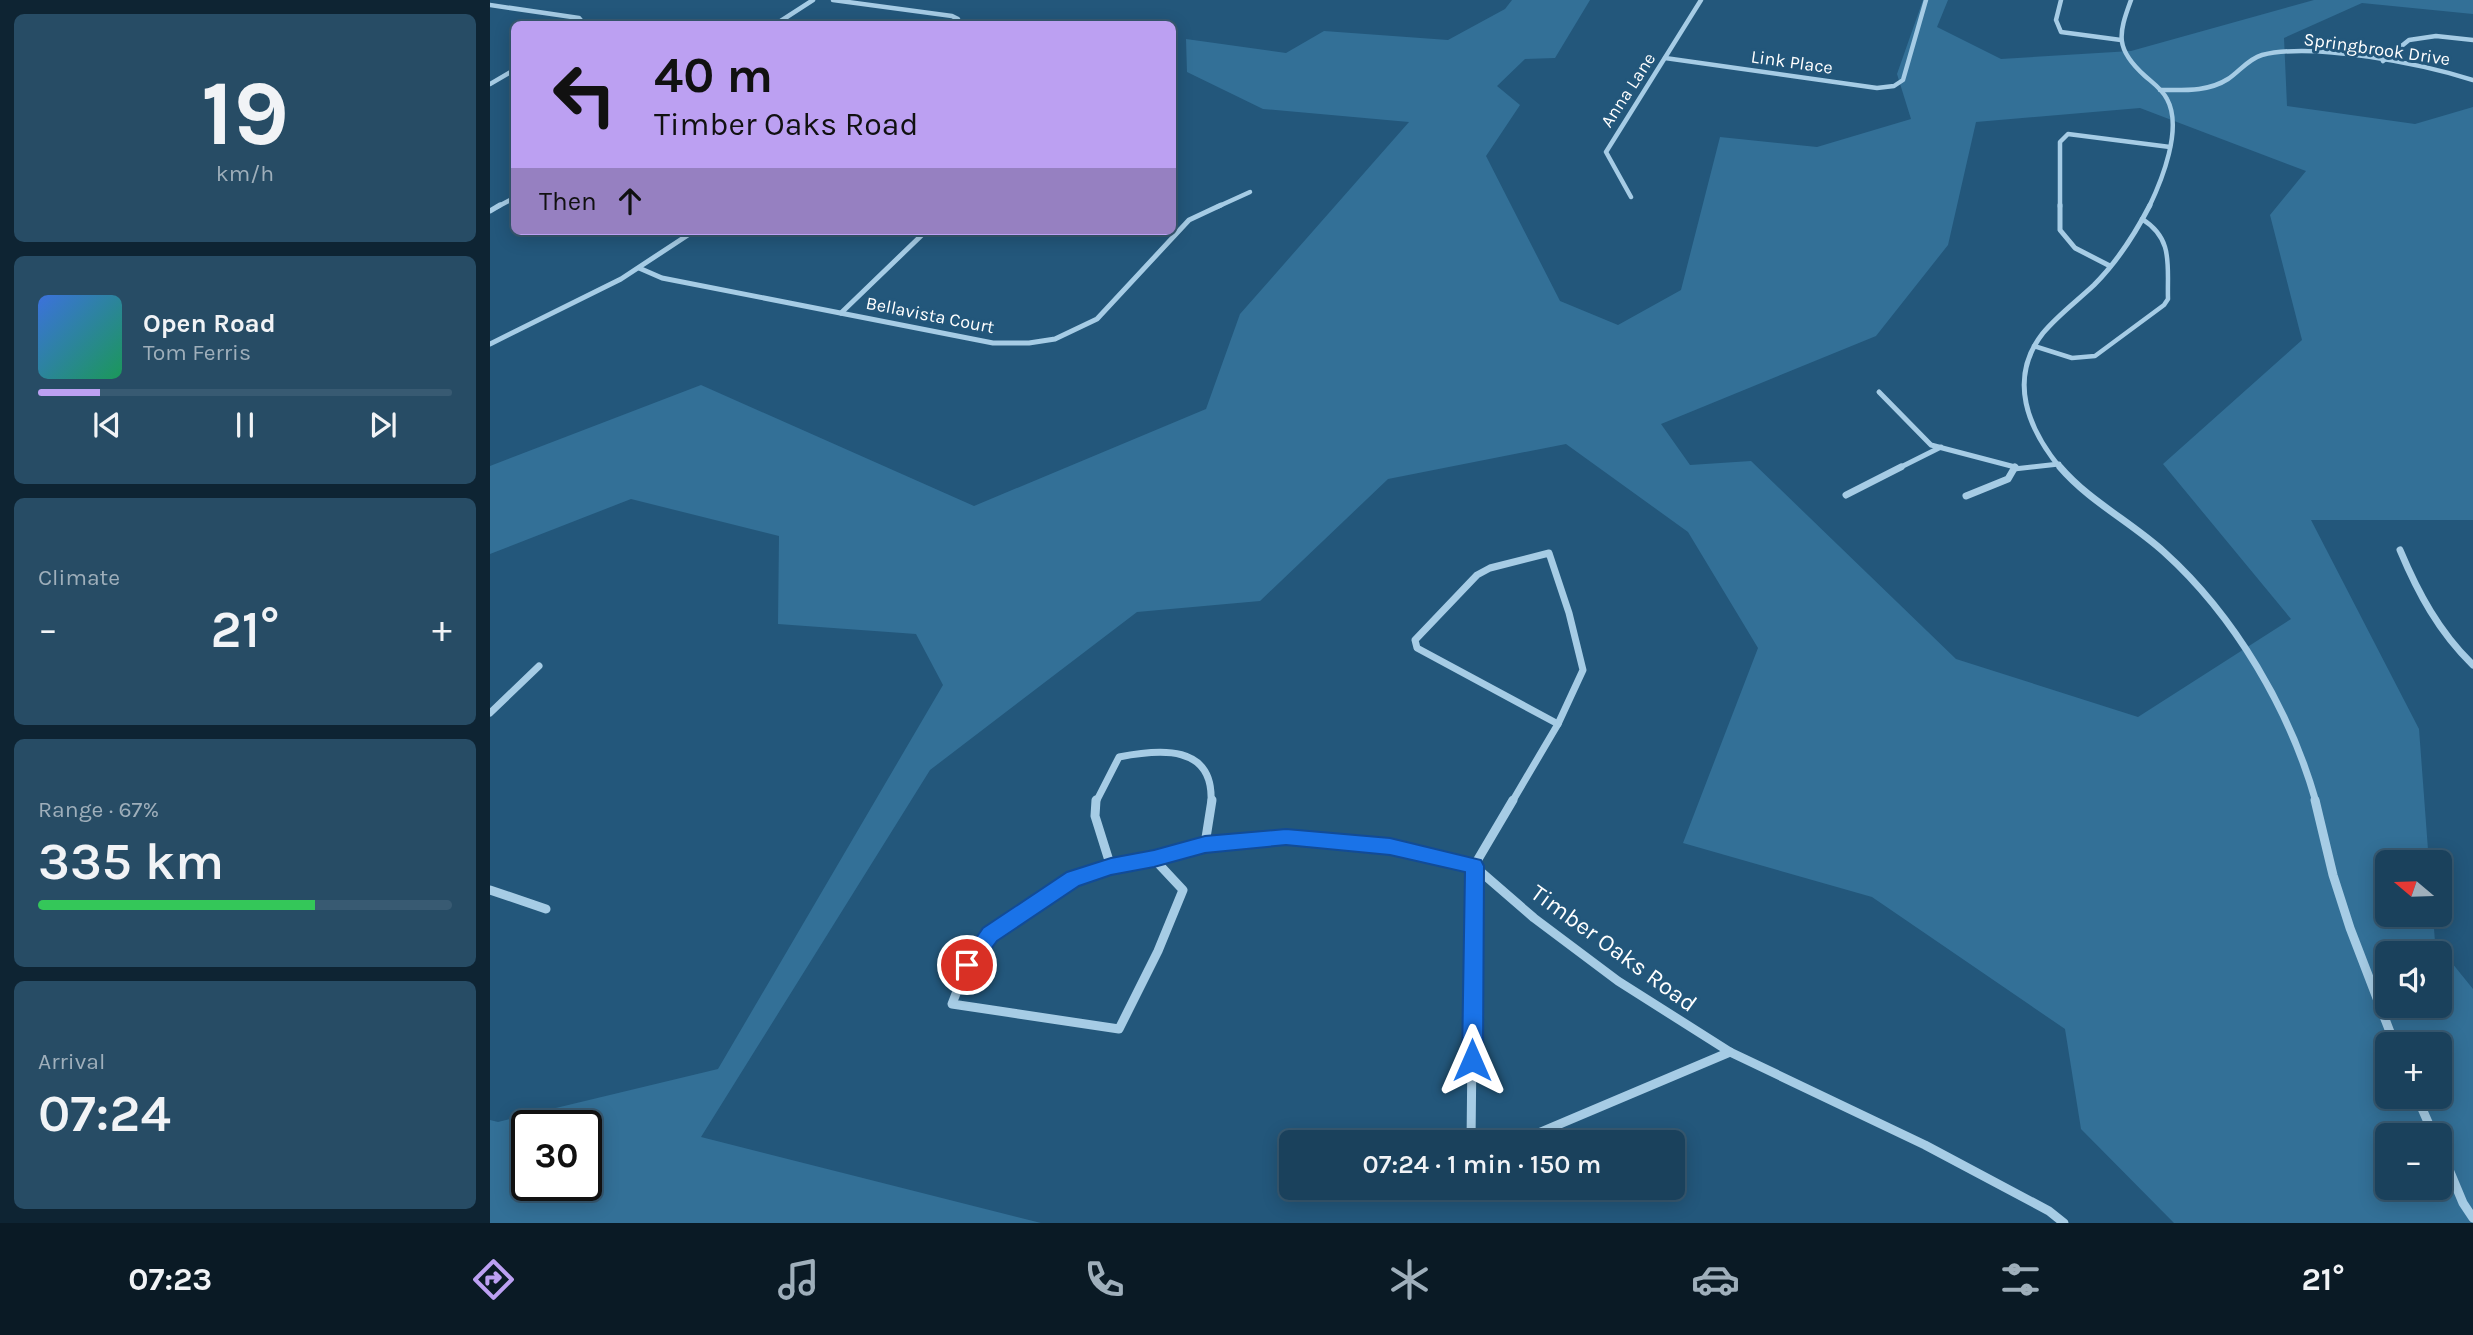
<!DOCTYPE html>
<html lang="en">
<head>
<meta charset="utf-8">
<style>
  :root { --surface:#1a415c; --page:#274c65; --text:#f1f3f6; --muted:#9fafbb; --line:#385a72; --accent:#bca0f2 }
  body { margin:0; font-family:Karla,sans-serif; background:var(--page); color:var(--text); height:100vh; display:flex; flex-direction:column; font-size:26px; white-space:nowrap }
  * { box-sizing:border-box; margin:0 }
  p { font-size:23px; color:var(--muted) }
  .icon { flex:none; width:38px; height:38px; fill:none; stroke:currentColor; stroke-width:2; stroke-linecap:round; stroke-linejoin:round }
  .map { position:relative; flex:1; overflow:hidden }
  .panel { display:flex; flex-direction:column; gap:14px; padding:14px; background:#0e2433; width:490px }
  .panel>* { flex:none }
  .guide { position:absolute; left:21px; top:21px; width:665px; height:214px; border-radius:10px; box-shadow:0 4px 18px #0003,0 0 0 2px var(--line); background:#bca0f2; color:#111; overflow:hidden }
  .needle { width:46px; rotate:289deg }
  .buttons { position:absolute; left:1885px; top:850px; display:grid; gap:14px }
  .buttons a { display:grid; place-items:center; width:77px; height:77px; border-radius:10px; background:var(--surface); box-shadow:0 4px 18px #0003,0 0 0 2px var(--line); font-size:35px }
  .speed { position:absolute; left:21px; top:1110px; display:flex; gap:14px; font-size:35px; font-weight:700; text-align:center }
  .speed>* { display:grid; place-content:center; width:91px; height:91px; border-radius:50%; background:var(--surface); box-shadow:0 4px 18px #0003,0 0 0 2px var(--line); line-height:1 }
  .speed .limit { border:4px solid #111; border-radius:10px; background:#fff; color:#111 }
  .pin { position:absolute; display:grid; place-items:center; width:60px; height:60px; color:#fff; margin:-30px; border:4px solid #fff; border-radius:50%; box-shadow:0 2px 7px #0007 }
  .me { position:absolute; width:77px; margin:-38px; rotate:0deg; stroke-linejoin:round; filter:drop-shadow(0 0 5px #0008) }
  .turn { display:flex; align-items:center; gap:24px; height:147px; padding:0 28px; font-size:32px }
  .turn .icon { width:91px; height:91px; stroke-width:2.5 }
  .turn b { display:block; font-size:49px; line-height:60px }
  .then { display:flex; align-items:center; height:66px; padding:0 28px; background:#0003; gap:14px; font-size:26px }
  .big { font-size:52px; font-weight:600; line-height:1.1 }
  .panel .tile { flex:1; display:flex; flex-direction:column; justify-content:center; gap:10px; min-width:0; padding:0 24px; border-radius:10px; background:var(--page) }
  .panel .dial { align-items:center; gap:0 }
  .dial b { font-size:91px; line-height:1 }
  .song { display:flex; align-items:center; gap:21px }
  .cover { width:84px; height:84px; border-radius:10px; background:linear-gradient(135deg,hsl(220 70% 55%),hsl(150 70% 35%)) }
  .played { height:7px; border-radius:4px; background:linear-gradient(90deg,var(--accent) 15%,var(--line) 15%) }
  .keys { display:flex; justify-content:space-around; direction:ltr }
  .heat { display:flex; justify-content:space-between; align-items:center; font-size:38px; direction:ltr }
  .charge { height:10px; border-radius:5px; background:linear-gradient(90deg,#34c759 67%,var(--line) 0) }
  .trip { position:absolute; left:789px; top:1130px; width:406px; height:70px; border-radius:10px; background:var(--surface); box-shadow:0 4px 18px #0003,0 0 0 2px var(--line); font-weight:600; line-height:70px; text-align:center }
  .menu { display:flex; height:112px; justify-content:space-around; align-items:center; background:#0a1a25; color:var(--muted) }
  .menu .icon { width:49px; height:49px }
  .menu .current { color:var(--accent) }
  .menu b { font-size:32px; color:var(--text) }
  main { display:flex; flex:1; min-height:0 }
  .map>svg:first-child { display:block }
  .green { fill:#337097; fill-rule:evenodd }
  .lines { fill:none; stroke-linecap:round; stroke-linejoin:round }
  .service { stroke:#a6cce5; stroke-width:4.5 }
  .minor-far3 { stroke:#a6cce5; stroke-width:4.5 }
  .minor-far2 { stroke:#a6cce5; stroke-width:5 }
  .minor-far1 { stroke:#a6cce5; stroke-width:7 }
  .minor { stroke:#a6cce5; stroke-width:9 }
  .route { fill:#1a73e8; stroke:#114b97; stroke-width:2 }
  .labels { text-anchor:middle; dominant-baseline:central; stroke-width:6; stroke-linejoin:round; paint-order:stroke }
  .far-street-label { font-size:18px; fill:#fff; stroke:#23577b }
  .near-street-label { font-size:24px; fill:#fff; stroke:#23577b }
</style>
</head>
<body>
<main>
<section class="panel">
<div class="tile dial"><b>19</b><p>km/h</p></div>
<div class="tile">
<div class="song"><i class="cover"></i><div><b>Open Road</b><p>Tom Ferris</p></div></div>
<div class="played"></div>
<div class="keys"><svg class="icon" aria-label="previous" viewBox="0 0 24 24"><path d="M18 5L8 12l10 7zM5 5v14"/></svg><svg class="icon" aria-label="pause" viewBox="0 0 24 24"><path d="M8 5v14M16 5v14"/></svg><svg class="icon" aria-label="next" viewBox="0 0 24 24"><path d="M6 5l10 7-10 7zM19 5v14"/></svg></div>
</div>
<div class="tile"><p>Climate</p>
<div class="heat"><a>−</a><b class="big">21°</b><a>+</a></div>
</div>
<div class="tile"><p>Range · 67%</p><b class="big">335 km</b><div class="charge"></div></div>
<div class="tile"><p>Arrival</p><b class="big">07:24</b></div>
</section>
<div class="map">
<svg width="1983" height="1223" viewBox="0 0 1983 1223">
  <rect width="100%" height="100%" fill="#23577b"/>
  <path class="green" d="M1022,0H1100L1065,58L1035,59L1007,86L1030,105L996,156L1070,301L1128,325L1191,290L1230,137L1327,147L1421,119L1407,74L1433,0H1458L1447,27L1511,59L1641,51L1824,0H1983V14L1872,3L1794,38L1797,106L1925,124L1983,107V520H1821L1929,729L1939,863H1897V915H1943L1945,942L1983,989V1223H1684L1591,1129L1575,1029L1382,897L1193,843L1268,648L1198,532L1076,444L898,479L770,601L647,612L440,770L211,1137L551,1223H0V1120L8,1122L228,1069L453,685L426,634L288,624L289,536L141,499L0,554V466L211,385L484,506L716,409L750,314L919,122L773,109L697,72L696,39L796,53L834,31L958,40L1015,9ZM1650,108L1816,171L1780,215L1812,340L1673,464L1801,619L1648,717L1466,659L1261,461L1200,465L1171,424L1386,336L1458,245L1486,122ZM1897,954H1950V1006H1897ZM1897,1045H1950V1097H1897ZM37,1125H96V1185H37ZM1897,1136H1950V1188H1897Z"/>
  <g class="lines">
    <path class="service" d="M1544,346L1582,358L1605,356L1674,305L1678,299C1677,265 1684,239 1652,219"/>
    <g class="minor-far3">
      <path d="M343,0L462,16L468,19L469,24"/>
      <path d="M1571,0L1566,20L1571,32L1631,40"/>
      <path d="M1641,0C1628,35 1625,49 1655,76C1663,83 1672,89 1677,99C1693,128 1672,180 1659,207"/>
      <path d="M0,5L89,18L94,24"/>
      <path d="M286,24L323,0"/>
      <path d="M1175,58L1387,88L1404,86L1413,80L1436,0"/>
      <path d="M1893,61L1919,40L1946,36L1983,40"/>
      <path d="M0,84L24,70"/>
      <path d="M1670,90C1693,90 1718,92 1738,79C1749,72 1758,59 1772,55C1824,42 1932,64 1983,80"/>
      <path d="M1141,197L1116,152L1211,0"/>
      <path d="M7,207L24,198"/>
      <path d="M727,207L760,192"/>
      <path d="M1570,207V142L1578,134L1680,147"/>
    </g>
    <g class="minor-far2">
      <path d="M1570,205V230L1585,248L1620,266"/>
      <path d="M0,211L10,205"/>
      <path d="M149,268L172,278L503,343H539L565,339L607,319L699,220L731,205"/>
      <path d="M351,313L436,231"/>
      <path d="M0,344L131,279L204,231"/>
      <path d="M1389,392L1441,445L1525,467"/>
      <path d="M1407,469L1451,447"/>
      <path d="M1524,469L1569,464"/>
      <path d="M1571,469C1538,429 1517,379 1553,333C1568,315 1587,301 1604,285C1627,262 1645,234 1660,205"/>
    </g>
    <g class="minor-far1">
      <path d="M1570,467C1599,501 1641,522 1674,552C1745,616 1800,710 1826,802"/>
      <path d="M1356,495L1411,467"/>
      <path d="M1476,496L1518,479L1525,467"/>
      <path d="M1910,550C1928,593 1949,632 1983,665"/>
      <path d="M1059,553L1079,613L1093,670L1068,724L927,648L925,640L987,575L1000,568Z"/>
      <path d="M0,713L49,666"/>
      <path d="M606,802L629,757C670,749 724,744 721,802"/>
      <path d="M1022,802L1068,724"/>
    </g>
    <g class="minor">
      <path d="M606,800L605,816L621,867"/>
      <path d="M1825,800L1843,875L1860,928L1905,1045"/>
      <path d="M715,844L722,800"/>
      <path d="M664,859L693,890L668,951L629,1029L462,1004L477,965L500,935L583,879L621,867Z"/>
      <path d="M664,859L715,844L796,837L900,846L984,866L1044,918L1128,981L1240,1052L1435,1145L1559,1211L1574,1223"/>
      <path d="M0,890L56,909"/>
      <path d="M1927,1097L1944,1136"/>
      <path d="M981,1143L984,866L1023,800"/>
      <path d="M1025,1143L1240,1052"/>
      <path d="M1950,1148L1973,1203L1983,1218"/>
    </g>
  </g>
  <path class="route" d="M796,829L900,838L991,860L994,866L993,1060L990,1067L982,1070L975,1067L972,1060L975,872L900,855L796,845L715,853L664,867L621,875L589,886L507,941L484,972L477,975L470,972L467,965L493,928L577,872L621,858L664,850L715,836Z"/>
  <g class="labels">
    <g class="far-street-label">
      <text transform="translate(1887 49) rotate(8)">Springbrook Drive</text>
      <text transform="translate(1302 62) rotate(8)">Link Place</text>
      <text transform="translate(1138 90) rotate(-57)">Anna Lane</text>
      <text transform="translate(440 315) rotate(11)">Bellavista Court</text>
    </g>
    <g class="near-street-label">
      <text transform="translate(1124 948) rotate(36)">Timber Oaks Road</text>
    </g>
  </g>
</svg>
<div class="buttons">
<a><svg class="needle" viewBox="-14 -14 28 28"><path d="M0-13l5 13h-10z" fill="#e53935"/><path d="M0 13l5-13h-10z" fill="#9fafbb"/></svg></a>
<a><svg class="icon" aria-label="sound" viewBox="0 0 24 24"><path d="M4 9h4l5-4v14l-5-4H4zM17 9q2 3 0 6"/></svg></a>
<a>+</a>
<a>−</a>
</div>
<div class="speed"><div class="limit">30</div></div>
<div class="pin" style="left:477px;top:965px;background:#d93025"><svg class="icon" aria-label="arrive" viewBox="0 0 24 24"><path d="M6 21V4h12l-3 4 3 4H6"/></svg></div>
<svg class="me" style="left:982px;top:1060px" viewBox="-20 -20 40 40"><path d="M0-17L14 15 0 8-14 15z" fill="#1a73e8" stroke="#fff" stroke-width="4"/></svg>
<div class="trip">07:24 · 1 min · 150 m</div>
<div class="guide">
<div class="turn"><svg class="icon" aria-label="left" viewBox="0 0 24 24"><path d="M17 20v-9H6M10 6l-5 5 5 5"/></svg><div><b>40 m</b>Timber Oaks Road</div></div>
<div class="then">Then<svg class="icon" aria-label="ahead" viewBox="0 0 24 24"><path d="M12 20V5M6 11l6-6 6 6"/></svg></div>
</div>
</div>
</main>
<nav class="menu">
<b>07:23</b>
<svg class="icon current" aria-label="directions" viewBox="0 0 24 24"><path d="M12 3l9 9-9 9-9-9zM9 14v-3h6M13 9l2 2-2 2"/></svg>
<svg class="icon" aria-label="music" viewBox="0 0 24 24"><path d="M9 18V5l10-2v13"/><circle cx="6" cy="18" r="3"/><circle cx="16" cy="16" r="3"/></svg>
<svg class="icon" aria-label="phone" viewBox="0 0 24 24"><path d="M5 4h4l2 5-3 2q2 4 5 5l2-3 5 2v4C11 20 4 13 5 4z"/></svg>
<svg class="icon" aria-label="climate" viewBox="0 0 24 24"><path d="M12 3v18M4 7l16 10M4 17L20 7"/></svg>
<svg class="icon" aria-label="car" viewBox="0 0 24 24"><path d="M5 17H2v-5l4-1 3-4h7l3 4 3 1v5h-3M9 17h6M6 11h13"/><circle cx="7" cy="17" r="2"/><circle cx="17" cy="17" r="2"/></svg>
<svg class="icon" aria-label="filters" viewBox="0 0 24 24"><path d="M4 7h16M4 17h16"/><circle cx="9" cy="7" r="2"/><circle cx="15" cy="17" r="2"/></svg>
<b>21°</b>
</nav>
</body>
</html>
